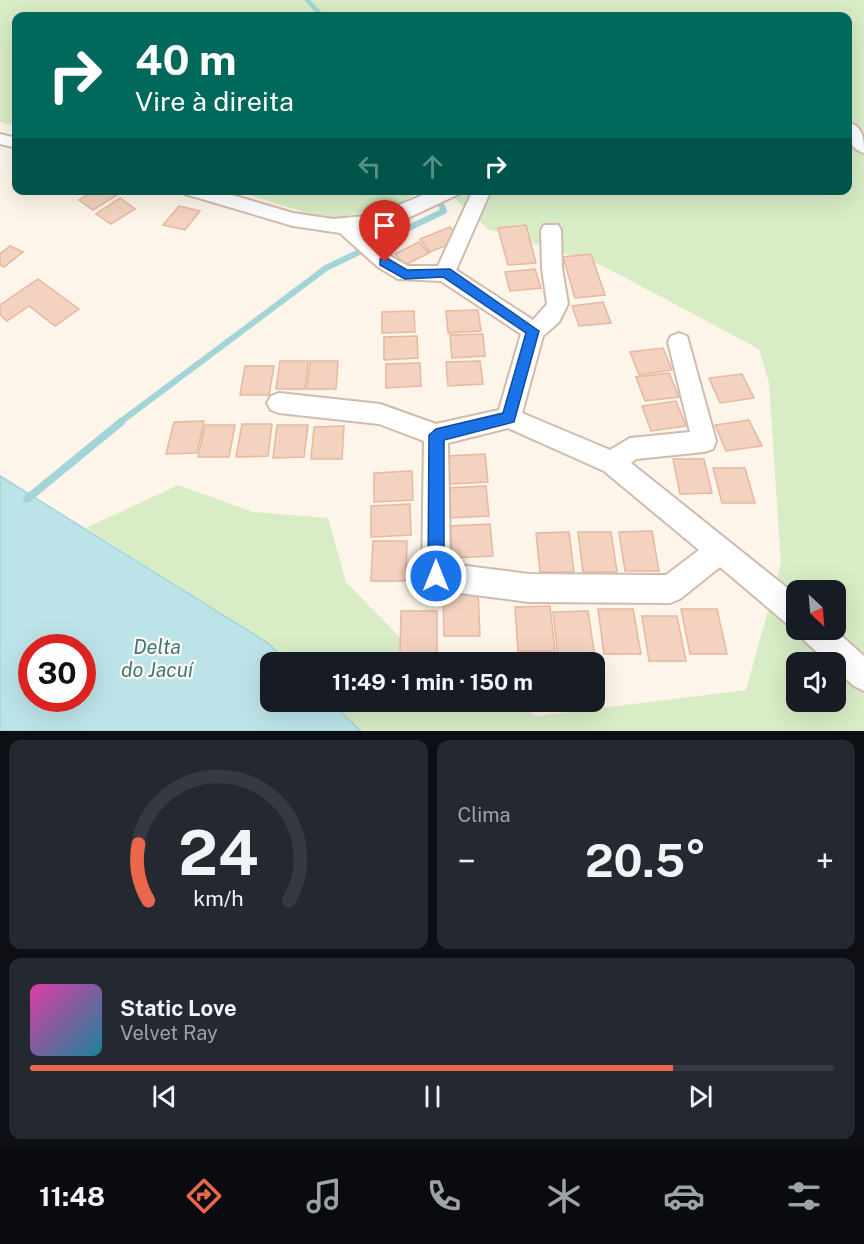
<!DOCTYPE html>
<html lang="pt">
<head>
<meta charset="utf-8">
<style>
  :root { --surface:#171b24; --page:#242831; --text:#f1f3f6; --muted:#9ea1a6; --line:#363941; --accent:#ea674c }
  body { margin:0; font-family:"Public Sans",sans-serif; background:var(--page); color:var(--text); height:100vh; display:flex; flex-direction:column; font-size:22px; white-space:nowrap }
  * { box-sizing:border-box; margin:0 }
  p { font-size:20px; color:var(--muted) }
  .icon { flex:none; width:33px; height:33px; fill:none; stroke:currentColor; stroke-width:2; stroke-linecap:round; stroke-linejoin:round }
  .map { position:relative; height:731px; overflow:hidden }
  .side { display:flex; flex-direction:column; gap:9px; padding:9px; background:#0d0f14; flex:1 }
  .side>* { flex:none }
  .banner { position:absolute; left:12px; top:12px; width:840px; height:183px; border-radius:12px; box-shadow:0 6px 24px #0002; background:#00695c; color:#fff; overflow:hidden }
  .needle { width:39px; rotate:154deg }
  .tools { position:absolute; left:786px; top:580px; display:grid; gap:12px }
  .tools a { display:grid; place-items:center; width:60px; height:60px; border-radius:12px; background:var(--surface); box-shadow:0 6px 24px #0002; font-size:30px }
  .speed { position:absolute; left:18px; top:634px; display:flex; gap:12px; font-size:30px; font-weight:700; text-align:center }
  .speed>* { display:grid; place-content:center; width:78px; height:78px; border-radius:50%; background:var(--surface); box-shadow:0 6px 24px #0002; line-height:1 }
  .speed .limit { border:9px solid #d22; background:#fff; color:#111 }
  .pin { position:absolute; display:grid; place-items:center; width:51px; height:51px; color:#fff; margin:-62px -26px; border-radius:50% 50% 50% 0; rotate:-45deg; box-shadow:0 0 6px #0007 }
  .pin .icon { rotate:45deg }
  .me { position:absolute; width:66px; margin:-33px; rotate:0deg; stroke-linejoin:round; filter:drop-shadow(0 0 4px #0008) }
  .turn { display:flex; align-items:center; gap:21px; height:126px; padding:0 24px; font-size:27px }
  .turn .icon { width:78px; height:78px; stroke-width:2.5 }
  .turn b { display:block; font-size:42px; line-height:51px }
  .lanes { display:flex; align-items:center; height:57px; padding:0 24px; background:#0003; justify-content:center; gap:30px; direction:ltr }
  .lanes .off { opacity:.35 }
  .big { font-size:45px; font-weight:700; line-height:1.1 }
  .side .widget { flex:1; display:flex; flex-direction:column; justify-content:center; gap:9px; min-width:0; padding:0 21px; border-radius:12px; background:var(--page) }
  .side .dial { align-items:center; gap:0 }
  .dial svg { height:156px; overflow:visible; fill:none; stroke:var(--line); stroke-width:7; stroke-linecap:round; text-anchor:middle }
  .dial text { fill:var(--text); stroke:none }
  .song { display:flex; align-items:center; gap:18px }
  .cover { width:72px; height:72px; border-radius:9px; background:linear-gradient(135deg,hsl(320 70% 55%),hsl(190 70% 35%)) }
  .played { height:6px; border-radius:3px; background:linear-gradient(90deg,var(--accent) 80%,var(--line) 80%) }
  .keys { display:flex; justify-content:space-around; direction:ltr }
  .heat { display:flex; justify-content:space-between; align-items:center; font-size:33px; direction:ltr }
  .side .tiles { flex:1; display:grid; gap:9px; grid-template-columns:1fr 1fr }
  .widget:last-child { grid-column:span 2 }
  .trip { position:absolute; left:260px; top:652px; width:345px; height:60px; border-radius:12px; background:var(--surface); box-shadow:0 6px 24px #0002; font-weight:700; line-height:60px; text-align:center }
  .tabs { display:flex; height:96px; justify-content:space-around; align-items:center; background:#090b0e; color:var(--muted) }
  .tabs .icon { width:42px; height:42px }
  .tabs .selected { color:var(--accent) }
  .tabs b { font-size:27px; color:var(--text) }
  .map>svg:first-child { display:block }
  .green { fill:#d8ecc6; fill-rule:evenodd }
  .water { fill:#bce4e8; stroke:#a2d4da; stroke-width:1.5; fill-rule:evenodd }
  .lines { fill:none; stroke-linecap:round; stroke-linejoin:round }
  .stream-far2 { stroke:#a2d4da; stroke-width:4.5 }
  .stream-far1 { stroke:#a2d4da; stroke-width:6 }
  .stream { stroke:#a2d4da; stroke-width:8 }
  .building { fill:#f4d2c0; stroke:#e7b7a0; stroke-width:1.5 }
  .minor-casing { stroke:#d0bbae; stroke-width:4 }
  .minor { fill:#fff; fill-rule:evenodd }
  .route { fill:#1a73e8; stroke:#114b97; stroke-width:1.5 }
  .labels { text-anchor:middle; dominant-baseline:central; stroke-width:4.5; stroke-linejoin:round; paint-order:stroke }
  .near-water-label { font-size:20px; font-style:italic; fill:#3d777e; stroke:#fff9f1 }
</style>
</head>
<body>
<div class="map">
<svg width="864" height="731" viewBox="0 0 864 731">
  <rect width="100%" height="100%" fill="#fdf5e9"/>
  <g class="green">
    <path d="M0,0H864V731H361L330,702H508L537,716L746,690L781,564L769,383L759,349L601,265L488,229L446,191L848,190V16H16V126L0,122ZM796,591H836V630H796ZM796,663H836V702H796Z"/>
    <path d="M238,191H420L392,208L325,219Z"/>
    <path d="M178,485L253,512L328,518L346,582L421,659L430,663H289L268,643L86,528Z"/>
  </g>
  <path class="water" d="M0,476L268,643L289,663H270V702H330L361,731H0ZM32,648H82V699H32Z"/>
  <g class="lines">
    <path class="stream-far2" d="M307,0L322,16"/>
    <path class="stream-far1" d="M119,423L326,268L444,211L437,196"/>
    <path class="stream" d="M27,499L121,422"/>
  </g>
  <g class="building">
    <path d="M94,190H111L117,195L93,210L79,200Z"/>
    <path d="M120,198L135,209L111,224L96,214Z"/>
    <path d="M179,206L200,211L185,230L163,225Z"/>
    <path d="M526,225L536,263L508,265L498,228Z"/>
    <path d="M450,227L460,240L430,252L420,239Z"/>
    <path d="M419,242L429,253L405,265L395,254Z"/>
    <path d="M10,246L23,252L4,267L0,265V254Z"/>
    <path d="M591,254L605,295L575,298L563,257Z"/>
    <path d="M535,269L541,288L510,291L505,272Z"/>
    <path d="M38,279L79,309L55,326L29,306L7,321L0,315V305Z"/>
    <path d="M603,302L611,323L579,326L572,306Z"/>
    <path d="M478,310L481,331L448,333L446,311Z"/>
    <path d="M414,311L415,332L382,333V312Z"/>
    <path d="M483,334L485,356L452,358L450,335Z"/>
    <path d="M417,336L418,358L384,360V337Z"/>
    <path d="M663,348L672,370L639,375L630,352Z"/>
    <path d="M280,361H308L305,389H276Z"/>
    <path d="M310,361H338L336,389H307Z"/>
    <path d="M480,361L483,384L448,386L446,362Z"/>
    <path d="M420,363L421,386L386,388V364Z"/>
    <path d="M245,366H274L269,395H240Z"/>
    <path d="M669,373L679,397L645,401L636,377Z"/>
    <path d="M742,374L754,398L720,403L709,378Z"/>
    <path d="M676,401L686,426L651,431L642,406Z"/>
    <path d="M749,420L762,446L726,451L715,425Z"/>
    <path d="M204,421L197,453L166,454L174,422Z"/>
    <path d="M242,424H272L268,456L236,457Z"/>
    <path d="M205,425H235L229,457H198Z"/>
    <path d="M277,425H308L304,457L273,458Z"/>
    <path d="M344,426L342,459H311L314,427Z"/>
    <path d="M485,454L488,482L450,484L448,456Z"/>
    <path d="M673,459H704L712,493L680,494Z"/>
    <path d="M713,468H745L755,503H722Z"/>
    <path d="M412,471L413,500L374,502V473Z"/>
    <path d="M486,486L489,516L449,518L447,488Z"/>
    <path d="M410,504L411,535L371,537V506Z"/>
    <path d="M490,524L493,556L453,558L450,526Z"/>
    <path d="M652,531L659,571H625L619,532Z"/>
    <path d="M569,532L574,572H540L536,533Z"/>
    <path d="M578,532H611L617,572H583Z"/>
    <path d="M373,541H407L406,581H371Z"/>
    <path d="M443,592H478L480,636H444Z"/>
    <path d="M550,606L555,651H518L515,607Z"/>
    <path d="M598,609H633L641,654H604Z"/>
    <path d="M681,609H717L727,654H690Z"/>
    <path d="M401,611H437V656H400Z"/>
    <path d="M588,611L595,657H558L553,612Z"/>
    <path d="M642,616H677L686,661H649Z"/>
  </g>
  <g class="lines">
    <g class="minor-casing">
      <g id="minor">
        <path d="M848,122C863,126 864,139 864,153C849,149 847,135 848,122Z"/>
        <path d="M0,134L16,138V148L0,144Z"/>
        <path d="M183,190H215L293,213L333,219L375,215L435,190H461L459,194L408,218L363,231L392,257L408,266H438L473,190H491L456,270L533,320L547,304L542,268L541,230L544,225H558L561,230L562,268L568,304L559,322L543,336L522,413L610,450L630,438L690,432L668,342L671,336L679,333L687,336L716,441L713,449L704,452L636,459L631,463L796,595V627L786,623L720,567L680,599L670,603L529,602L436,590L426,586L422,576L424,441L379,424L279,413L271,410L267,403L271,396L279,393L380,404L436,424L499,410L521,334L441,281L398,279L378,267L340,233L293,226L185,194ZM508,428L604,471L699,550L666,575L529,574L450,564L448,443Z"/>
        <path d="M800,630H835L864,656V691L854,686L836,670V663H828L804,640Z"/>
      </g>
    </g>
    <use href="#minor" class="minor"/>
  </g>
  <path class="route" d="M385,257L407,270L450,269L539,331L514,422L444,440V576L442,582L436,584L430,582L428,576L429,435L436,429L503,413L526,333L443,277L405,279L380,265V259Z"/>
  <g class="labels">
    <g class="near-water-label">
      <text x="157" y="647">Delta<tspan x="157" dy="23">do Jacuí</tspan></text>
    </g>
  </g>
</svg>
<div class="tools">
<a><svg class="needle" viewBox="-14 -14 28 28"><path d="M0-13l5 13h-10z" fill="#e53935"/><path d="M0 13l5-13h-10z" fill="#9ea1a6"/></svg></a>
<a><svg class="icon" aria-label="sound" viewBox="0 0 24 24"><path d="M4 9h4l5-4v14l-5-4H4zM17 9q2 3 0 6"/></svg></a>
</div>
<div class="speed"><div class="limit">30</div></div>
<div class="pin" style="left:385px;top:262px;background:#d93025"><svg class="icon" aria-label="arrive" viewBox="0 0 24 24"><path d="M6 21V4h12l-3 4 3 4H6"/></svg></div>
<svg class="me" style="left:436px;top:576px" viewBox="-20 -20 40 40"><circle r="17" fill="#1a73e8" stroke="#fff" stroke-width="3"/><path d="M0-11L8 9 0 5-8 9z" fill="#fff"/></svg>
<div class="trip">11:49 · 1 min · 150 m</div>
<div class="banner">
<div class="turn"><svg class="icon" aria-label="right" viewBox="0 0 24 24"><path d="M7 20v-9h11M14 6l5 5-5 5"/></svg><div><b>40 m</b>Vire à direita</div></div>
<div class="lanes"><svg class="icon off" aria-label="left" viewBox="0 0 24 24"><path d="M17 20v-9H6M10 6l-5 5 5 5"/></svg><svg class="icon off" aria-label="ahead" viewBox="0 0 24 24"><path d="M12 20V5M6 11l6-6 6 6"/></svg><svg class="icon" aria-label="right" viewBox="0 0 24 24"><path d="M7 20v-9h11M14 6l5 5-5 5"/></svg></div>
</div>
</div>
<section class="side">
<div class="tiles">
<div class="widget dial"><svg viewBox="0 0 100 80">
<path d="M14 69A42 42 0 1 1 86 69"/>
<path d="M14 69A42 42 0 0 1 9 40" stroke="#ea674c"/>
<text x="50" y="56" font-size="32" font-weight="700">24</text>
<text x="50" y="72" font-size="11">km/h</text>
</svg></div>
<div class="widget"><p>Clima</p>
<div class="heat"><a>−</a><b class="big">20.5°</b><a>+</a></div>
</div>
<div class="widget">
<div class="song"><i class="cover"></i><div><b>Static Love</b><p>Velvet Ray</p></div></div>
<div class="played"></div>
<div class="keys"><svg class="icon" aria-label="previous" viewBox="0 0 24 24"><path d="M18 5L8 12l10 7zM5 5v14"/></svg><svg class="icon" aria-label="pause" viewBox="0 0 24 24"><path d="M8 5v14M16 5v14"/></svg><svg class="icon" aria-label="next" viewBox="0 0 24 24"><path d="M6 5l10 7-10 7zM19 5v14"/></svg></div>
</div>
</div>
</section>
<nav class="tabs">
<b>11:48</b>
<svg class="icon selected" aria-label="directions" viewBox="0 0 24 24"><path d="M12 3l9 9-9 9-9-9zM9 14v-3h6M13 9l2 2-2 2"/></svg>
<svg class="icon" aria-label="music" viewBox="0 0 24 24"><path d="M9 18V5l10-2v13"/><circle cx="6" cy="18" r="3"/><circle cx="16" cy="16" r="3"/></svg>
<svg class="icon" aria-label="phone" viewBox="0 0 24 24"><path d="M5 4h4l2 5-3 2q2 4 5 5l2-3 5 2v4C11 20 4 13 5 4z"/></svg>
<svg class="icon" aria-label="climate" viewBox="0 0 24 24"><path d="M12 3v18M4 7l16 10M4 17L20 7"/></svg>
<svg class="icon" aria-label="car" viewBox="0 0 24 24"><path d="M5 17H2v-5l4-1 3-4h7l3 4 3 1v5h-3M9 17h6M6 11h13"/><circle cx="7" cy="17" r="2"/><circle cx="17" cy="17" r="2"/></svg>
<svg class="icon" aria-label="filters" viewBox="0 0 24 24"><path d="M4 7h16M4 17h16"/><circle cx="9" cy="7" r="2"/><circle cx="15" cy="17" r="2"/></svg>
</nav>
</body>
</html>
